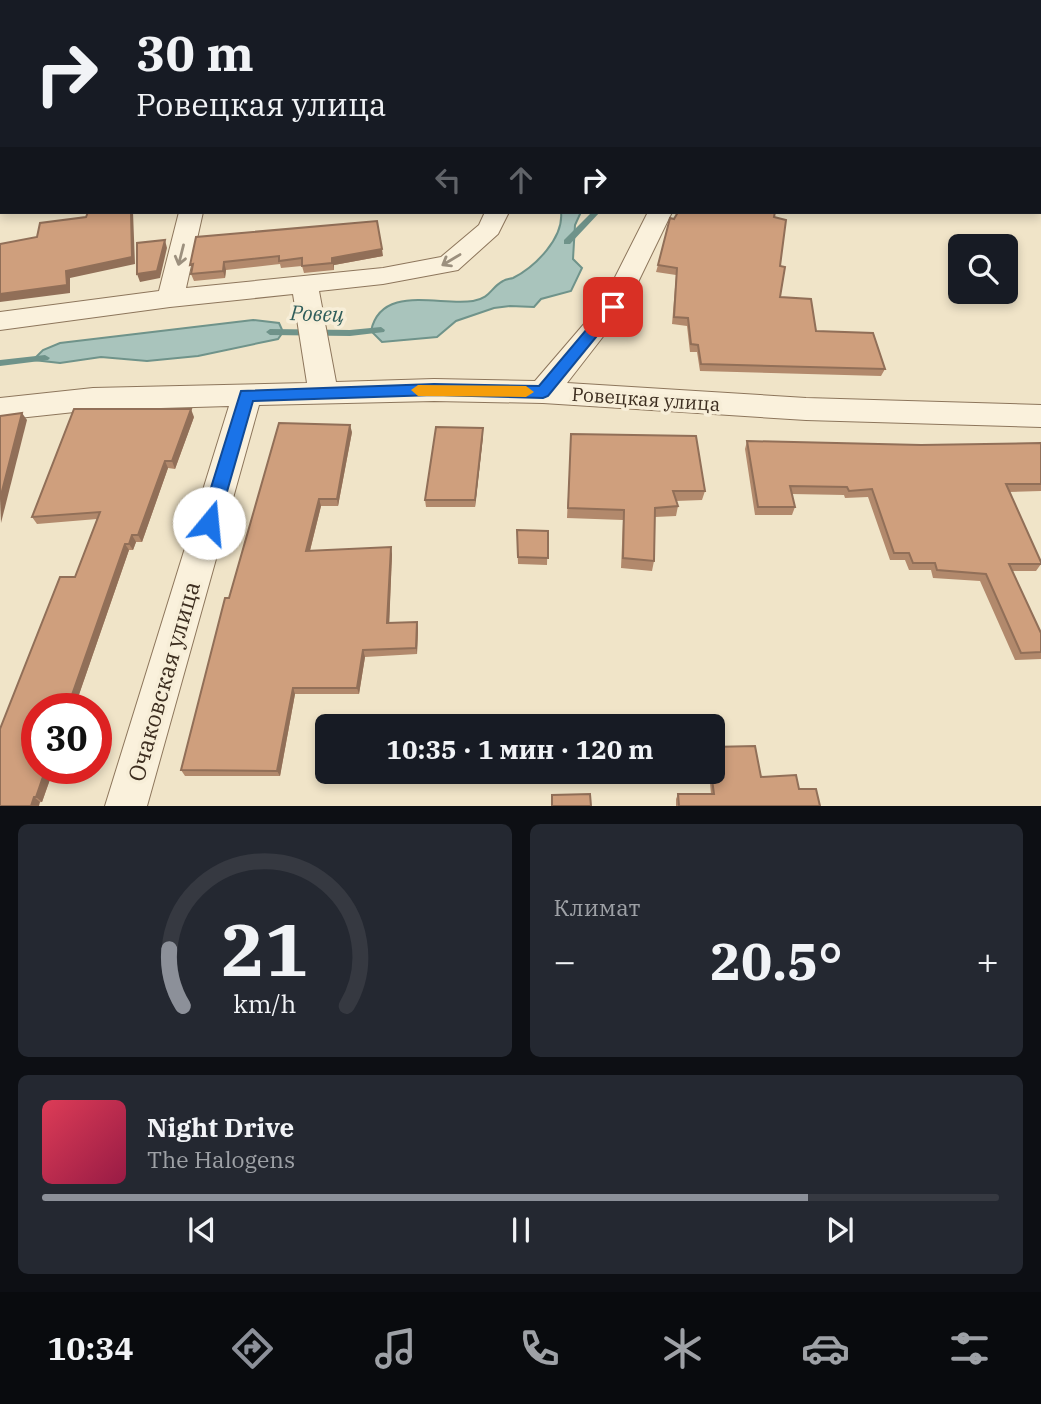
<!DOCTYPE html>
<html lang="ru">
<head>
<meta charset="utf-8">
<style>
  :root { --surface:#171b24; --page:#242831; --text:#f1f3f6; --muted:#9ea1a6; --line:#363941; --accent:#8c9099 }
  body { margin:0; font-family:"IBM Plex Serif",serif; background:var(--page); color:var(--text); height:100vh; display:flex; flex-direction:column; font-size:26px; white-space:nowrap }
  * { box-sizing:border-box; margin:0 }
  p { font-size:23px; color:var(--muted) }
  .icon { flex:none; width:38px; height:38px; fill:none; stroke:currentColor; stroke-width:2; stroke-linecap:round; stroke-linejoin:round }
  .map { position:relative; height:806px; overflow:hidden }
  .side { display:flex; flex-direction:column; gap:18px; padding:18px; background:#0d0f14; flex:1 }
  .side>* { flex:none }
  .guide { position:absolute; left:0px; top:0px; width:1041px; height:214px; box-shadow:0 4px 10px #0003; background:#171b24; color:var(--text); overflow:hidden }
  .controls { position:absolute; left:948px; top:234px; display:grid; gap:14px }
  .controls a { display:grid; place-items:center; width:70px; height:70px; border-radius:10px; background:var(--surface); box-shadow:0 4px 10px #0003; font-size:35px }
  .speed { position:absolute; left:21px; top:693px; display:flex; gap:14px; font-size:35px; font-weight:700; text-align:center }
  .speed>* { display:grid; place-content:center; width:91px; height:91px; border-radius:50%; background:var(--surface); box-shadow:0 4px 10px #0003; line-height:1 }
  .speed .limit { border:10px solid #d22; background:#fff; color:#111 }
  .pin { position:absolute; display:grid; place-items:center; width:60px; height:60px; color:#fff; margin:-30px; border-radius:14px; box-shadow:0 4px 10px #0006 }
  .me { position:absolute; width:77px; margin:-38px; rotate:17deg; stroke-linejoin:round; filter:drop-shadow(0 0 5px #0008) }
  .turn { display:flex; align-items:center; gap:24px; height:147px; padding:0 21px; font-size:32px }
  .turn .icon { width:91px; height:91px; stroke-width:2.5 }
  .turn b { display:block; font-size:49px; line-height:60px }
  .lanes { display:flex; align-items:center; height:66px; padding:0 21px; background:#0003; justify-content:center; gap:35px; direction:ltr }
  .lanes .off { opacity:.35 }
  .big { font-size:52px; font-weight:700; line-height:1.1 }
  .side .tile { flex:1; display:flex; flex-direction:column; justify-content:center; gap:10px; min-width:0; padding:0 24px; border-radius:10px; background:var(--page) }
  .side .dial { align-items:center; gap:0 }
  .dial svg { height:182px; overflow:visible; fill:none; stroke:var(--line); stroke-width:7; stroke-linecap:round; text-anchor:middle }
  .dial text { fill:var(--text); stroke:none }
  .song { display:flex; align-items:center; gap:21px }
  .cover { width:84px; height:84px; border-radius:10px; background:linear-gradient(135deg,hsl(350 70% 55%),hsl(340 70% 35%)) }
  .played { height:7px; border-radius:4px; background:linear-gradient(90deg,var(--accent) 80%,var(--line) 80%) }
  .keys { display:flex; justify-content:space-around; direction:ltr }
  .heat { display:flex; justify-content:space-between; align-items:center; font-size:38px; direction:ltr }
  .side .tiles { flex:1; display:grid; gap:18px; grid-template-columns:1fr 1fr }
  .tile:last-child { grid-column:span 2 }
  .trip { position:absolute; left:315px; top:714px; width:410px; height:70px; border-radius:10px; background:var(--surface); box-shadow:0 4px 10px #0003; font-weight:700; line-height:70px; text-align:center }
  .tab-bar { display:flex; height:112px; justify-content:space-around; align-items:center; background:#090b0e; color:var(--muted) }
  .tab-bar .icon { width:49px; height:49px }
  .tab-bar .active { color:var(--accent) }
  .tab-bar b { font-size:32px; color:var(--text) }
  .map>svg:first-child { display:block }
  .water { fill:#a9c4bc; stroke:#6f938a; stroke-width:2 }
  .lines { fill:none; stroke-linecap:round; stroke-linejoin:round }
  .stream { fill:#6f938a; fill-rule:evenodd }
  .minor-casing { stroke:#8d765c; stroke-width:2 }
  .minor { fill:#faf1dc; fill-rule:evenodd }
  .wall { fill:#b2896c }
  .shaded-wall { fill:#916f58 }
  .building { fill:#cf9f7d; stroke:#916f58; stroke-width:2 }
  .oneway { stroke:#9c907e }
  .route { fill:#1a73e8; stroke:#114b97; stroke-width:2 }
  .slow { fill:#f59e0b }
  .labels { text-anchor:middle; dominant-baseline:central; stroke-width:7; stroke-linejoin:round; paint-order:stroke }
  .street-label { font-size:19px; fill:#3d2e20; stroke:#f7eed8 }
  .water-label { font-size:21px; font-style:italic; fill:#2f5d5a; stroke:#f7eed8 }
  .near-street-label { font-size:23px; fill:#3d2e20; stroke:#f7eed8 }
</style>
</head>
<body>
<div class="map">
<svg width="1041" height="806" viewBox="0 0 1041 806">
  <rect width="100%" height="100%" fill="#f0e4c8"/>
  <g class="water">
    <path d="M561,212H581L575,225L573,259L582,268L571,291L541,299L534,307L510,306L494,308L456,321L437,337L382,342L371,331C381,284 439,306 473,301C491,298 490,288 503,281C506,279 510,279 513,278C535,267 564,238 561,212Z"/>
    <path d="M253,320L279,323L283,332L278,339L198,356L147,361L101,357L60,363L33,360L43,350L60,343Z"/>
  </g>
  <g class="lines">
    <g class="stream">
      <path d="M592,212H600L570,244H564V240Z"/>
      <path d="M381,327L385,330L384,332L350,336L270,335L266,332L270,329L350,330Z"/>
      <path d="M45,355L50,358L48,360L0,366V360Z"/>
    </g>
    <g class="minor-casing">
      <g id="minor">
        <path d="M247,0H265L246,2Z"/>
        <path d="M749,0H767L748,2Z"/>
        <path d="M179,212H203L186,288L383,268L441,257L479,225L485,212H509L498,234L458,270L383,284L319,291L336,382L434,379L535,381L602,303L648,212H672L626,307L567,383L806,398L1041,405V427L806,420L543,403L434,401L259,405L147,806H105L229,406L93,410L0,420V398L93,388L307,383L293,294L170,307L0,330V312L159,291Z"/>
      </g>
    </g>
    <use href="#minor" class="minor"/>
  </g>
  <g class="wall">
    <path d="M1005,0H1041V119H1040V2H1006Z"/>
    <path d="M774,217L780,266V297L816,331L885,369L881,376L700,371L697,352H690L687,326L672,324L676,275L656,272L658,265L674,219Z"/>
    <path d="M196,237L383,256L334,265V270L304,273L302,266L281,268L280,264L226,270L225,278L194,281L191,274Z"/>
    <path d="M194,417L175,469L168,468L142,542H136L133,550H129L74,709H37V768H54L42,802L0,806L75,577L97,519L37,524L32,517Z"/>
    <path d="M352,432L338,506H321L310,551L392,554L389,623L417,622L418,628L417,654L365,657L359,694H295L280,776H185L181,770L229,598Z"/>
    <path d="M571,434L705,491L702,500L676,501L678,506L676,516L655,517L654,561L652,571L621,568L623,520L567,518Z"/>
    <path d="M483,436L475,507H426L425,500Z"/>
    <path d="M747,441L921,445L1041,443V491L1009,492L1041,564L1036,571H1012L1041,652V659L1015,660L980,581L933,578L931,570H909L905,560H890L868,497L845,498L844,495L792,494L795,507L792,515H755L745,449Z"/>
    <path d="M517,530L548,531L547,565L518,564Z"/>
    <path d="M709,772L761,777L799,789L820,806H676V799L678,794H711Z"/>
  </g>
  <g class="shaded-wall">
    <path d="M131,212H133L135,264L70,278V293L0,302V294L66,271Z"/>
    <path d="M165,240L167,248L160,278L140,282L137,274Z"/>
    <path d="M382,249L383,256L334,265V270L332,258Z"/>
    <path d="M224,262L226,270L225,278L223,271Z"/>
    <path d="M191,409L194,417L175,469L172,461Z"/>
    <path d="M22,413L27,420L1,523L0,499Z"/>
    <path d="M350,425L352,432L338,506L337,499Z"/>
    <path d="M483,428V436L475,507V500Z"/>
    <path d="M165,461L168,468L142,542L138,535Z"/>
    <path d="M319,499L321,506L308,558L306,551Z"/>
    <path d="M132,535L136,542L133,550L129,544Z"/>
    <path d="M125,544L129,550L74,709H67Z"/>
    <path d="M391,547L392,554L389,629L387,623Z"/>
    <path d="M417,622L418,628L417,654L416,648Z"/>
    <path d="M363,650L365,657L359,694L357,688Z"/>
    <path d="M293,688L295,694L280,776L277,771Z"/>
    <path d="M46,768H54L42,802L36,797Z"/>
    <path d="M34,797L40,802L39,806H31Z"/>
  </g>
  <g class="building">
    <path d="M66,0H89L93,2H63Z"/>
    <path d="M115,0H230V2H107Z"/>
    <rect x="263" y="0" width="42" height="2"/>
    <path d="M336,0H419L420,2H337Z"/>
    <path d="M493,0H596L597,2H494Z"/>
    <path d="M774,0H833V2H773Z"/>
    <path d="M1011,0H1041V111H1040V2H1012Z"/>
    <path d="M2,34V113L0,114V78H1V66L0,64V35Z"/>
    <path d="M88,212H131L132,257L66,271L67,285L0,294V244L37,237L40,223L86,217Z"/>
    <path d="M678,212H775L774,217L786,220L780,266L785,267L780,297L811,299L816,331L873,333L885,369L701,364L698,345L691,344L688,318L674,317L677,268L658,265L670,218L674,219Z"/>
    <path d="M377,221L382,249L332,258V263L302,266V258L279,261V256L224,262L223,271L191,274L193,264L190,265L196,237Z"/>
    <path d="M165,240L157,271L137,274V243Z"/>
    <path d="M74,409H191L172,461H165L138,535H132L129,544H125L67,709H37V768H46L36,797H34L31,806H0V729L60,577H75L100,512L32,517Z"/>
    <path d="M22,413L0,499V416Z"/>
    <path d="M279,423L350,425L337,499H319L306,551L391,547L387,623L417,622L416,648L363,650L357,688H293L277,771L181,770L225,598H229Z"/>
    <path d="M436,427L483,428L475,500H425Z"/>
    <path d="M571,434L696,436L705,491H673L678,506L655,508L654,561L623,558L624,510L568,508Z"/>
    <path d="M747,441L921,445L1041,443V484H1006L1041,562V564H1009L1041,633V652L1021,653L986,574L937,570L935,563H913L909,553H894L872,489L849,491L847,487L790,486L795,507H758Z"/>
    <path d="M517,530L548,531V558L518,557Z"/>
    <path d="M755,746L761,777L796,775L799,789H816L820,806H679L678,794H714L711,772L712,747Z"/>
    <path d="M590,794L591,806H552V795Z"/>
  </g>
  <defs><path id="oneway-shaft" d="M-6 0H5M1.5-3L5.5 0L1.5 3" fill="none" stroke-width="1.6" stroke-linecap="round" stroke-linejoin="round" transform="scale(1.75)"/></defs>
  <g class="oneway">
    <use href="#oneway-shaft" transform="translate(181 255) rotate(104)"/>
    <use href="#oneway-shaft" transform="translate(451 260) rotate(149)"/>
  </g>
  <path class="route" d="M613,302L618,304L621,307L618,310L548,396L543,398L434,395L253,401L218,523L215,529L209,531L202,529L200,523L241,391L434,384L539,386L608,304Z"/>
  <path class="slow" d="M418,385L526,386L534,392L526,397L418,396L411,390Z"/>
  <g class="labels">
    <g class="street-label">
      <text transform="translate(646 399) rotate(4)">Ровецкая улица</text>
    </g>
    <g class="water-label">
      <text transform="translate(317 313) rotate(2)">Ровец</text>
    </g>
    <g class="near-street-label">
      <text transform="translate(163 681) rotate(-74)">Очаковская улица</text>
    </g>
  </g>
</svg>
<div class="controls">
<a><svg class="icon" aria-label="search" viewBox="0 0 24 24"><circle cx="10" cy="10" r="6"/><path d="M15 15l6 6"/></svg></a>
</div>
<div class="speed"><div class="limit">30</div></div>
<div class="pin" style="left:613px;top:307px;background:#d93025"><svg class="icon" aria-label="arrive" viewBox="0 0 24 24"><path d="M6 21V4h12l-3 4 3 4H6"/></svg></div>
<svg class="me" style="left:209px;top:523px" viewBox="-20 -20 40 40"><circle r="19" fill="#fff"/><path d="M0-13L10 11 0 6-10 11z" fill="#1a73e8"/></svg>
<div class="trip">10:35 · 1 мин · 120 m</div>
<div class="guide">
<div class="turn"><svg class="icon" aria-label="right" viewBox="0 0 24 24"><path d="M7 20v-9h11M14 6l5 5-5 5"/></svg><div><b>30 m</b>Ровецкая улица</div></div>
<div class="lanes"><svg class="icon off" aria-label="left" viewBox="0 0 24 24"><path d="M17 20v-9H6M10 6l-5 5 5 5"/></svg><svg class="icon off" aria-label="ahead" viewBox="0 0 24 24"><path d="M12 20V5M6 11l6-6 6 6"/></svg><svg class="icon" aria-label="right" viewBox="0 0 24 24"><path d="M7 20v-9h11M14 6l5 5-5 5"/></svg></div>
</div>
</div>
<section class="side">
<div class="tiles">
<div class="tile dial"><svg viewBox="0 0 100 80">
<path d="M14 69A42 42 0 1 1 86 69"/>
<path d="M14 69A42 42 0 0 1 8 44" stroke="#8c9099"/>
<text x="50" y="56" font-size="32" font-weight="700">21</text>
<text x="50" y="72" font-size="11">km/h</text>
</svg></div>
<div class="tile"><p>Климат</p>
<div class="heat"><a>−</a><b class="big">20.5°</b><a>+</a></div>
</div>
<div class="tile">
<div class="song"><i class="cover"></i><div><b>Night Drive</b><p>The Halogens</p></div></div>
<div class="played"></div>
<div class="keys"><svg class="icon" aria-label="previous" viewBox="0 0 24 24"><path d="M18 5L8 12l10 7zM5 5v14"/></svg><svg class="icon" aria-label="pause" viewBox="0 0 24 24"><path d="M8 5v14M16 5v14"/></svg><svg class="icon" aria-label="next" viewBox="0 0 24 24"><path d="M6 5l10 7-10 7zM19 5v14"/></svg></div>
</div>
</div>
</section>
<nav class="tab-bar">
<b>10:34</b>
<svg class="icon active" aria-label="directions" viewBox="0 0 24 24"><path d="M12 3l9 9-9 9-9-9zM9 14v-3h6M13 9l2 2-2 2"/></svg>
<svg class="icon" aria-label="music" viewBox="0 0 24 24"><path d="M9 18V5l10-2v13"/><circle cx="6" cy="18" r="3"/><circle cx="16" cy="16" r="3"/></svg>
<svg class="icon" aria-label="phone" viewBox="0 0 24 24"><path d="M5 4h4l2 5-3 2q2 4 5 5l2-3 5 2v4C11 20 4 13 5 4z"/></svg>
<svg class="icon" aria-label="climate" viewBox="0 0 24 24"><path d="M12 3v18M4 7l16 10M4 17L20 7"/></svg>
<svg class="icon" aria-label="car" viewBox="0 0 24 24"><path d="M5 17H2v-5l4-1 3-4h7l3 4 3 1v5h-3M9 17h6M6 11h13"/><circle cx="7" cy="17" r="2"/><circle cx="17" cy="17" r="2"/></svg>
<svg class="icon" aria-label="filters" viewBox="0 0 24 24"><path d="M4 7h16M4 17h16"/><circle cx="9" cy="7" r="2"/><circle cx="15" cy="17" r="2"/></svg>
</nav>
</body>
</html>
